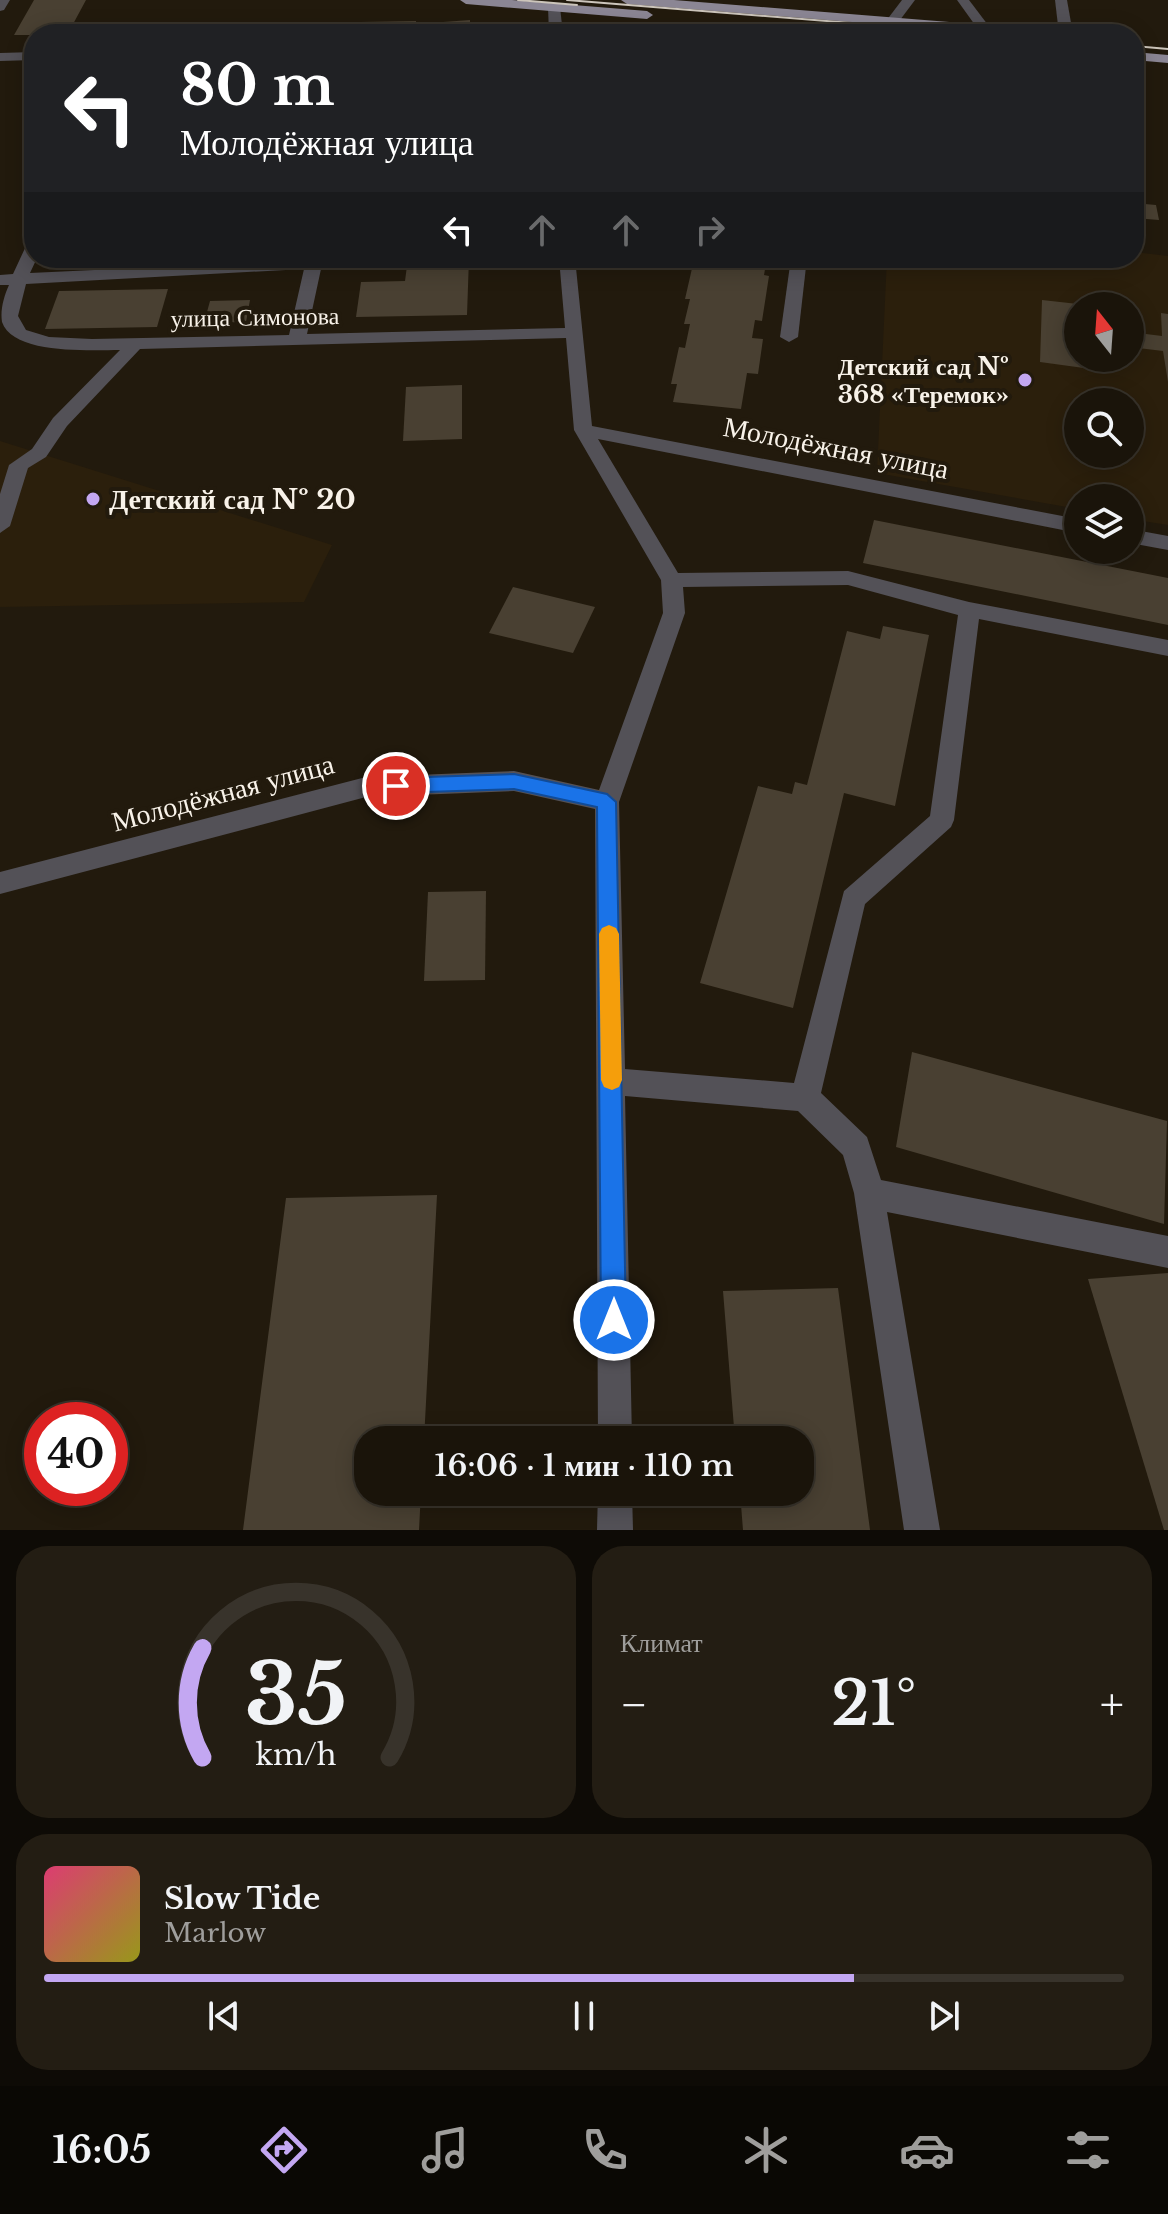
<!DOCTYPE html>
<html lang="ru">
<head>
<meta charset="utf-8">
<style>
  :root { --surface:#1a140a; --page:#231d13; --text:#f1f3f6; --muted:#9f9e9c; --line:#38332b; --accent:#c3a7f2 }
  body { margin:0; font-family:"Libre Baskerville",serif; background:var(--page); color:var(--text); height:100vh; display:flex; flex-direction:column; font-size:30px; white-space:nowrap }
  * { box-sizing:border-box; margin:0 }
  p { font-size:26px; color:var(--muted) }
  .icon { flex:none; width:44px; height:44px; fill:none; stroke:currentColor; stroke-width:2; stroke-linecap:round; stroke-linejoin:round }
  .map { position:relative; height:1530px; overflow:hidden }
  .side { display:flex; flex-direction:column; gap:16px; padding:16px; background:#0e0b06; flex:1 }
  .side>* { flex:none }
  .top-card { position:absolute; left:24px; top:24px; width:1120px; height:244px; border-radius:32px; box-shadow:0 4px 20px #0003,0 0 0 2px var(--line); background:#202124; color:#fff; overflow:hidden }
  .needle { width:52px; rotate:343deg }
  .tools { position:absolute; left:1064px; top:292px; display:grid; gap:16px }
  .tools a { display:grid; place-items:center; width:80px; height:80px; border-radius:50%; background:var(--surface); box-shadow:0 4px 20px #0003,0 0 0 2px var(--line); font-size:40px }
  .speed { position:absolute; left:24px; top:1402px; display:flex; gap:16px; font-size:40px; font-weight:700; text-align:center }
  .speed>* { display:grid; place-content:center; width:104px; height:104px; border-radius:50%; background:var(--surface); box-shadow:0 4px 20px #0003,0 0 0 2px var(--line); line-height:1 }
  .speed .limit { border:12px solid #d22; background:#fff; color:#111 }
  .pin { position:absolute; display:grid; place-items:center; width:68px; height:68px; color:#fff; margin:-34px; border:4px solid #fff; border-radius:50%; box-shadow:0 2px 8px #0007 }
  .me { position:absolute; width:88px; margin:-44px; rotate:0deg; stroke-linejoin:round; filter:drop-shadow(0 0 6px #0008) }
  .turn { display:flex; align-items:center; gap:28px; height:168px; padding:0 24px; font-size:36px }
  .turn .icon { width:104px; height:104px; stroke-width:2.5 }
  .turn b { display:block; font-size:56px; line-height:68px }
  .lanes { display:flex; align-items:center; height:76px; padding:0 24px; background:#0003; justify-content:center; gap:40px; direction:ltr }
  .lanes .off { opacity:.35 }
  .big { font-size:60px; font-weight:600; line-height:1.1 }
  .side .widget { flex:1; display:flex; flex-direction:column; justify-content:center; gap:12px; min-width:0; padding:0 28px; border-radius:32px; background:var(--page) }
  .side .dial { align-items:center; gap:0 }
  .dial svg { height:208px; overflow:visible; fill:none; stroke:var(--line); stroke-width:7; stroke-linecap:round; text-anchor:middle }
  .dial text { fill:var(--text); stroke:none }
  .song { display:flex; align-items:center; gap:24px }
  .cover { width:96px; height:96px; border-radius:12px; background:linear-gradient(135deg,hsl(340 70% 55%),hsl(60 70% 35%)) }
  .played { height:8px; border-radius:4px; background:linear-gradient(90deg,var(--accent) 75%,var(--line) 75%) }
  .keys { display:flex; justify-content:space-around; direction:ltr }
  .heat { display:flex; justify-content:space-between; align-items:center; font-size:44px; direction:ltr }
  .side .tiles { flex:1; display:grid; gap:16px; grid-template-columns:1fr 1fr }
  .widget:last-child { grid-column:span 2 }
  .trip { position:absolute; left:354px; top:1426px; width:460px; height:80px; border-radius:32px; background:var(--surface); box-shadow:0 4px 20px #0003,0 0 0 2px var(--line); font-weight:600; line-height:80px; text-align:center }
  .dock { display:flex; height:128px; justify-content:space-around; align-items:center; background:#0a0804; color:var(--muted) }
  .dock .icon { width:56px; height:56px }
  .dock .selected { color:var(--accent) }
  .dock b { font-size:36px; color:var(--text) }
  .map>svg:first-child { display:block }
  .built { fill:#2b1f0c; fill-rule:evenodd }
  .building { fill:#494032 }
  .lines { fill:none; stroke-linecap:round; stroke-linejoin:round }
  .minor { fill:#535157; fill-rule:evenodd }
  .major { fill:#8b8694; fill-rule:evenodd }
  .tram { stroke:#ccc5bb; stroke-width:2 }
  .route { fill:#1a73e8; stroke:#114b97; stroke-width:2 }
  .slow { fill:#f59e0b }
  .poi-dot { fill:#c3a7f2; stroke:#221a0d; stroke-width:3 }
  .labels { text-anchor:middle; dominant-baseline:central; stroke-width:8; stroke-linejoin:round; paint-order:stroke }
  .far-street-label { font-size:24px; fill:#f8f2e9; stroke:#221a0d }
  .far-poi-label { font-size:24px; font-weight:bold; fill:#f8f2e9; stroke:#221a0d; text-anchor:end }
  .street-label { font-size:28px; fill:#f8f2e9; stroke:#221a0d }
  .poi-label { font-size:28px; font-weight:bold; fill:#f8f2e9; stroke:#221a0d; text-anchor:start }
</style>
</head>
<body>
<div class="map">
<svg width="1168" height="1530" viewBox="0 0 1168 1530">
  <rect width="100%" height="100%" fill="#221a0d"/>
  <g class="built">
    <path d="M1134,252L1168,256V525L1130,519V498H1078V509L877,473L887,258H1134ZM1078,306H1130V358H1078ZM1078,402H1130V454H1078Z"/>
    <path d="M0,441L332,545L304,602L0,607Z"/>
  </g>
  <g class="building">
    <path d="M34,0H86L72,26H82L81,30L109,29L110,26L164,25V28L331,22V25H360V22L416,21V24L470,20V34L14,35Z"/>
    <path d="M1134,203L1156,205L1159,220L1134,218Z"/>
    <path d="M408,258H469L467,315L356,317L361,282L405,281Z"/>
    <path d="M702,258H767L764,275L769,276L762,321L755,320L752,338L763,339L758,374L747,373L741,409L673,402L677,384H671L679,347L685,348L690,324H684L690,299H685L693,264H701Z"/>
    <path d="M168,289L157,327L45,329L59,291Z"/>
    <path d="M250,300L246,322L204,323L210,301Z"/>
    <path d="M1042,300L1078,304V358H1112L1113,372L1040,362Z"/>
    <path d="M1161,313L1168,314V382L1163,351L1130,347V332L1162,336Z"/>
    <path d="M462,385V439L403,441L406,387Z"/>
    <path d="M874,520L1168,578V625L863,563Z"/>
    <path d="M513,587L595,607L573,653L489,633Z"/>
    <path d="M883,626L929,635L895,806L844,793L793,1008L700,983L758,786L792,794L795,782L807,785L847,631L880,639Z"/>
    <path d="M486,891L485,980L424,981L428,892Z"/>
    <path d="M912,1052L1167,1121L1164,1224L896,1147Z"/>
    <path d="M437,1195L424,1440H368V1492H421L419,1530H243L286,1198Z"/>
    <path d="M1168,1273V1530H1164L1088,1279Z"/>
    <path d="M838,1288L870,1530H743L740,1492H800V1440H735L723,1291Z"/>
  </g>
  <g class="lines">
    <g class="minor">
      <path d="M0,0H10L4,10L0,11Z"/>
      <path d="M902,0H915L897,24H887L886,21Z"/>
      <path d="M957,0H969L991,29L990,32H980Z"/>
      <path d="M1055,0H1067L1073,34H1059Z"/>
      <path d="M554,3L560,7L563,34H549L548,7Z"/>
      <path d="M34,52V60L0,61V53Z"/>
      <path d="M34,241V258H37L30,273L353,258L351,266L321,269L307,334L565,328L559,258H575L592,426L1078,519V533L598,439L678,573L848,571L969,602L1168,640V656L979,619L954,820L951,827L865,904L821,1093L867,1137L881,1180L1168,1236V1268L887,1212L940,1530H904L854,1193L843,1155L798,1111L625,1096L632,1440H598L595,809L514,791L366,797L0,894V872L366,777L514,771L599,790L663,613L661,580L574,430L566,338L140,349L67,426L46,457L28,468L10,526L0,533V494L9,465L32,449L53,418L120,350C91,350 13,355 2,322C0,310 4,296 9,285H0V275L13,274L26,246ZM304,269L289,335L92,339L49,337L26,330L18,316L26,284ZM848,585L958,615L930,816L844,891L794,1083L625,1069L619,802L685,613L683,587Z"/>
      <path d="M791,258H807L798,337L789,342L780,337Z"/>
      <path d="M874,258H895V259L887,264Z"/>
      <path d="M1130,529L1168,536V550L1130,543Z"/>
      <path d="M598,1492H632L633,1530H597Z"/>
    </g>
    <g class="major">
      <path d="M460,0H512L647,11L653,15L647,19L466,4Z"/>
      <path d="M621,0H674L1048,30L1055,34H1000L627,4Z"/>
      <path d="M1134,52L1168,55V63L1134,60Z"/>
    </g>
    <g class="tram">
      <path d="M518,0L577,5"/>
      <path d="M567,0L987,34"/>
      <path d="M1134,46L1168,49"/>
    </g>
  </g>
  <path class="route" d="M514,774L607,794L616,802L626,1320L622,1329L614,1333L605,1329L601,1320L597,807L514,789L396,793L387,786L396,778Z"/>
  <path class="slow" d="M609,925L616,928L619,934L622,1080L619,1087L612,1090L604,1087L601,1080L599,934L602,928Z"/>
  <g class="poi-dot">
    <circle cx="1025" cy="380" r="8"/>
    <circle cx="93" cy="499" r="8"/>
  </g>
  <g class="labels">
    <g class="far-street-label">
      <text transform="translate(255 317) rotate(-1)">улица Симонова</text>
    </g>
    <g class="far-poi-label">
      <text x="1009" y="366">Детский сад №<tspan x="1009" dy="28">368 «Теремок»</tspan></text>
    </g>
    <g class="street-label">
      <text transform="translate(836 448) rotate(11)">Молодёжная улица</text>
      <text transform="translate(223 793) rotate(-15)">Молодёжная улица</text>
    </g>
    <g class="poi-label">
      <text x="109" y="499">Детский сад № 20</text>
    </g>
  </g>
</svg>
<div class="tools">
<a><svg class="needle" viewBox="-14 -14 28 28"><path d="M0-13l5 13h-10z" fill="#e53935"/><path d="M0 13l5-13h-10z" fill="#9f9e9c"/></svg></a>
<a><svg class="icon" aria-label="search" viewBox="0 0 24 24"><circle cx="10" cy="10" r="6"/><path d="M15 15l6 6"/></svg></a>
<a><svg class="icon" aria-label="layers" viewBox="0 0 24 24"><path d="M12 4l9 5-9 5-9-5zM3 14l9 5 9-5"/></svg></a>
</div>
<div class="speed"><div class="limit">40</div></div>
<div class="pin" style="left:396px;top:786px;background:#d93025"><svg class="icon" aria-label="arrive" viewBox="0 0 24 24"><path d="M6 21V4h12l-3 4 3 4H6"/></svg></div>
<svg class="me" style="left:614px;top:1320px" viewBox="-20 -20 40 40"><circle r="17" fill="#1a73e8" stroke="#fff" stroke-width="3"/><path d="M0-11L8 9 0 5-8 9z" fill="#fff"/></svg>
<div class="trip">16:06 · 1 мин · 110 m</div>
<div class="top-card">
<div class="turn"><svg class="icon" aria-label="left" viewBox="0 0 24 24"><path d="M17 20v-9H6M10 6l-5 5 5 5"/></svg><div><b>80 m</b>Молодёжная улица</div></div>
<div class="lanes"><svg class="icon" aria-label="left" viewBox="0 0 24 24"><path d="M17 20v-9H6M10 6l-5 5 5 5"/></svg><svg class="icon off" aria-label="ahead" viewBox="0 0 24 24"><path d="M12 20V5M6 11l6-6 6 6"/></svg><svg class="icon off" aria-label="ahead" viewBox="0 0 24 24"><path d="M12 20V5M6 11l6-6 6 6"/></svg><svg class="icon off" aria-label="right" viewBox="0 0 24 24"><path d="M7 20v-9h11M14 6l5 5-5 5"/></svg></div>
</div>
</div>
<section class="side">
<div class="tiles">
<div class="widget dial"><svg viewBox="0 0 100 80">
<path d="M14 69A42 42 0 1 1 86 69"/>
<path d="M14 69A42 42 0 0 1 14 27" stroke="#c3a7f2"/>
<text x="50" y="56" font-size="32" font-weight="700">35</text>
<text x="50" y="72" font-size="11">km/h</text>
</svg></div>
<div class="widget"><p>Климат</p>
<div class="heat"><a>−</a><b class="big">21°</b><a>+</a></div>
</div>
<div class="widget">
<div class="song"><i class="cover"></i><div><b>Slow Tide</b><p>Marlow</p></div></div>
<div class="played"></div>
<div class="keys"><svg class="icon" aria-label="previous" viewBox="0 0 24 24"><path d="M18 5L8 12l10 7zM5 5v14"/></svg><svg class="icon" aria-label="pause" viewBox="0 0 24 24"><path d="M8 5v14M16 5v14"/></svg><svg class="icon" aria-label="next" viewBox="0 0 24 24"><path d="M6 5l10 7-10 7zM19 5v14"/></svg></div>
</div>
</div>
</section>
<nav class="dock">
<b>16:05</b>
<svg class="icon selected" aria-label="directions" viewBox="0 0 24 24"><path d="M12 3l9 9-9 9-9-9zM9 14v-3h6M13 9l2 2-2 2"/></svg>
<svg class="icon" aria-label="music" viewBox="0 0 24 24"><path d="M9 18V5l10-2v13"/><circle cx="6" cy="18" r="3"/><circle cx="16" cy="16" r="3"/></svg>
<svg class="icon" aria-label="phone" viewBox="0 0 24 24"><path d="M5 4h4l2 5-3 2q2 4 5 5l2-3 5 2v4C11 20 4 13 5 4z"/></svg>
<svg class="icon" aria-label="climate" viewBox="0 0 24 24"><path d="M12 3v18M4 7l16 10M4 17L20 7"/></svg>
<svg class="icon" aria-label="car" viewBox="0 0 24 24"><path d="M5 17H2v-5l4-1 3-4h7l3 4 3 1v5h-3M9 17h6M6 11h13"/><circle cx="7" cy="17" r="2"/><circle cx="17" cy="17" r="2"/></svg>
<svg class="icon" aria-label="filters" viewBox="0 0 24 24"><path d="M4 7h16M4 17h16"/><circle cx="9" cy="7" r="2"/><circle cx="15" cy="17" r="2"/></svg>
</nav>
</body>
</html>
